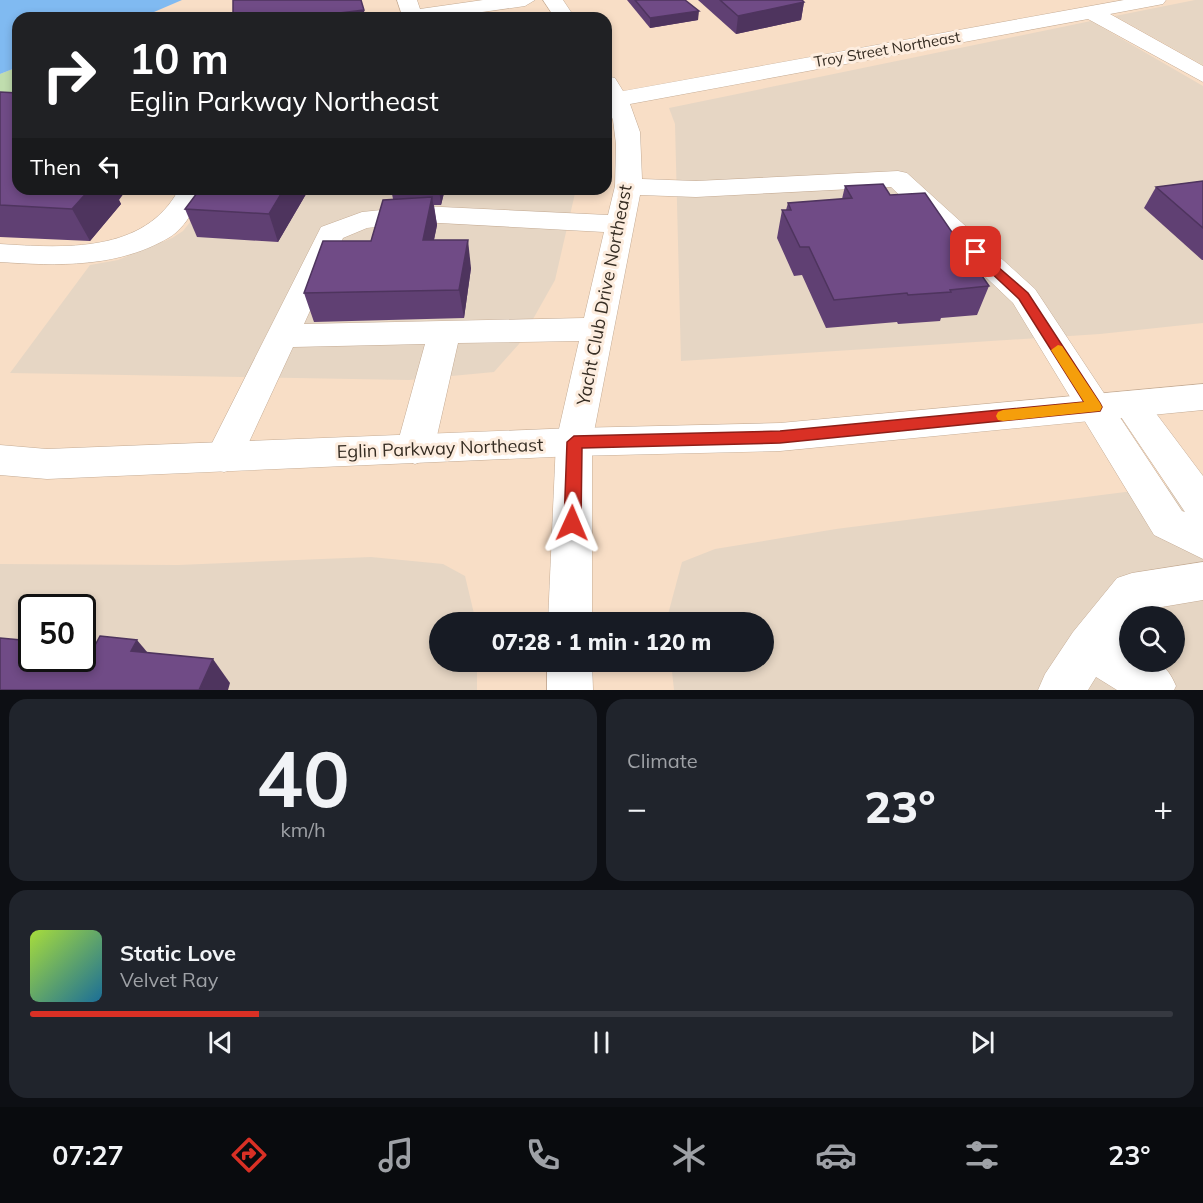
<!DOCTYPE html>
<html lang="en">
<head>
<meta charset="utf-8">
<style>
  :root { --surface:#171b24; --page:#20242c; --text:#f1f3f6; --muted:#9ea1a6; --line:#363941; --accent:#d93025 }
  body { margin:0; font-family:Mulish,sans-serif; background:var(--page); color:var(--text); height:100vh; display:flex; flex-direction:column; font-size:22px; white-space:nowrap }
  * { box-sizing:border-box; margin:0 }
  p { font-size:20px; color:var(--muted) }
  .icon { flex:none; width:33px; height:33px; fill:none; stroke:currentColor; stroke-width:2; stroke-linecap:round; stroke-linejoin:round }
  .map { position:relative; height:690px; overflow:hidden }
  .drawer { display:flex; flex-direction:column; gap:9px; padding:9px; background:#0d0f14; flex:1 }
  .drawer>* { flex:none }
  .guide { position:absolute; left:12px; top:12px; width:600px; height:183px; border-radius:18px; box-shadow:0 3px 9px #0003; background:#202124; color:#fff; overflow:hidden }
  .tools { position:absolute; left:1119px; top:606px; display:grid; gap:12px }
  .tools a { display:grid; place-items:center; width:66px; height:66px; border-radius:50%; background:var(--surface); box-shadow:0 3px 9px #0003; font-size:30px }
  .speed { position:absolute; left:18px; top:594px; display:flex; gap:12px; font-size:30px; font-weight:700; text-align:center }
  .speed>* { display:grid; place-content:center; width:78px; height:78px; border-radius:50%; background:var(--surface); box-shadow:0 3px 9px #0003; line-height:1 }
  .speed .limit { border:3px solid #111; border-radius:9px; background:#fff; color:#111 }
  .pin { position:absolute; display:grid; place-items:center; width:51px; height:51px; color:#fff; margin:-26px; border-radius:12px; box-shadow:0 3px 9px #0006 }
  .me { position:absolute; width:66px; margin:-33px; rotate:1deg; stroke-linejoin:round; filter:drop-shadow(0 0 4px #0008) }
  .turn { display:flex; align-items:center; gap:21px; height:126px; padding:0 18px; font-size:27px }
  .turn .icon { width:78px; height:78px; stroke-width:2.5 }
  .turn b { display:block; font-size:42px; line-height:51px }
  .then { display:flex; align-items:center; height:57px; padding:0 18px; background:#0003; gap:12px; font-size:22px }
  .big { font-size:45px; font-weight:800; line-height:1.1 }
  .drawer .widget { flex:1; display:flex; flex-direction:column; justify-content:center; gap:9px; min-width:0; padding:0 21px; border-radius:18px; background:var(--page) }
  .drawer .dial { align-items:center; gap:0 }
  .dial b { font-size:78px; line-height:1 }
  .song { display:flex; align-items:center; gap:18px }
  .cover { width:72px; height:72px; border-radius:9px; background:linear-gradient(135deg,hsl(80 70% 55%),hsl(200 70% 35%)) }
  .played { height:6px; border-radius:3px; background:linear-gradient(90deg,var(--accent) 20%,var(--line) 20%) }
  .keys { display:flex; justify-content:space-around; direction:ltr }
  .heat { display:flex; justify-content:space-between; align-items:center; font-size:33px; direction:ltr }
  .drawer .tiles { flex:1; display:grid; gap:9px; grid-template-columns:1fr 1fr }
  .widget:last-child { grid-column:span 2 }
  .trip { position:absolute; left:429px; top:612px; width:345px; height:60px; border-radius:30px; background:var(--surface); box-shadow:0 3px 9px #0003; font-weight:800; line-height:60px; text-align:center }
  .tabs { display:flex; height:96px; justify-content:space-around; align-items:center; background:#090b0e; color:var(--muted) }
  .tabs .icon { width:42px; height:42px }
  .tabs .on { color:var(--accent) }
  .tabs b { font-size:27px; color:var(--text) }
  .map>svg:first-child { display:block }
  .commercial { fill:#e6d6c4; fill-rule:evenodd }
  .green { fill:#c0ddae }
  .water { fill:#80baf1 }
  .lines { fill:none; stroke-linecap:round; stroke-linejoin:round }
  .minor-casing { stroke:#c4ab94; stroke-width:1 }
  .major-casing { stroke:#c4ab94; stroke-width:1 }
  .highway-casing { stroke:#c4ab94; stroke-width:1 }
  .minor { fill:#fff; fill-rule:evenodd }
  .major { fill:#fff; fill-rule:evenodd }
  .highway { fill:#fff; fill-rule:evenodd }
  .wall { fill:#604073 }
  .shaded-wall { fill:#4e345e }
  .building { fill:#704b86; stroke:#4e345e; stroke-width:1.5 }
  .route { fill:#d93025; stroke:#8d1f18; stroke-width:1.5 }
  .slow { fill:#f59e0b }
  .labels { text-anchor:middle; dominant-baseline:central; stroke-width:6; stroke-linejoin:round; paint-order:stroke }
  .far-street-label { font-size:15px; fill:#362d23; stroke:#fdeddf }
  .street-label { font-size:18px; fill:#362d23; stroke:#fdeddf }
</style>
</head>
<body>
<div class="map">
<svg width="1203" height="690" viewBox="0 0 1203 690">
  <rect width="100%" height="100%" fill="#f8dec6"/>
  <g class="commercial">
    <path d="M1195,0H1203V65L1115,16Z"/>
    <path d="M1091,21L1203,86V323L1100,334L681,361L675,124L669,108Z"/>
    <path d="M212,189H576L555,280L519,344L494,372L409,380L10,373L90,265L118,260L172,238L183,231L207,201Z"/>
    <path d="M1203,482V690H674L671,662H764V622H666L682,562L715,549L836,529ZM1130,616H1174V662H1130Z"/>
    <path d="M371,557L443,564L465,576L476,622H440V662H477V690H0V564L178,565ZM32,608H82V658H32Z"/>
  </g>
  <path class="green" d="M18,67V100L0,97V74Z"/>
  <path class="water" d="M0,0H182L140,18H18V67L0,74Z"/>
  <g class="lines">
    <g class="minor-casing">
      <g id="minor">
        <path d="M397,0H417L420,9L483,0H535L525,6L440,18H403Z"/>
        <path d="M543,0H563L575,18H555Z"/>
        <path d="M1124,0H1166L1163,4L1110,14L1203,66V82L1088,19L630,104L640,132L642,179L696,181L898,171L907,173L1035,289L1182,511L1185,512L1113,405L1119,396L1131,392L1143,396L1203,476V559L1154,535L1013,303L891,187L696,197L640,195L592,442L587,452L574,456L561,452L556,442L579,341L458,343L434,449L428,459L415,464L402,459L396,449L425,344L293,347L237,468L224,472L211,468L205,457L321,227L362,212L421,206L608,215L615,186L616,144L613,120L606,102V76L615,78L623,91ZM421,222L604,232L584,318L304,324L343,238L367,228Z"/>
        <path d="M179,189H205C198,204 185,228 170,237C118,268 58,266 0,262V244C63,248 145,254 179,189Z"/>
        <path d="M1203,562V600L1144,610L1139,616H1130V629L1121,641L1130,646V662C1156,662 1165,660 1176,686L1174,690H1117L1096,677L1088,690H1038L1045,674L1073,632L1117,578L1132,573Z"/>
      </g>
    </g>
    <g class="major-casing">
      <g id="major">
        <path d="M574,428L587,432L592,442V622H548L556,442L561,432Z"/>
        <path d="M547,662H592L593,690H547Z"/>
      </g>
    </g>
    <g class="highway-casing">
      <path id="highway" d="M1203,384V410L780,451L574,456L47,479L0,475V445L47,449L574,428L780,423Z"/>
    </g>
    <use href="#minor" class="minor"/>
    <use href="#major" class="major"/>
    <use href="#highway" class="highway"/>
  </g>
  <g class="wall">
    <path d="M627,0H685L698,20L650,28Z"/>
    <path d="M698,0H802L804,2L801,20L736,34Z"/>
    <path d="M0,92L119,200L121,204L90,241L0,237Z"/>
    <path d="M1203,181V260H1202L1144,208L1156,187Z"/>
    <path d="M845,186L890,195L989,286L977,315L941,318L940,321L898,324L897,322L826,328L802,275L794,276L777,238L782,210H786L788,203L842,199Z"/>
    <path d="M309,189L278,242L197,237L185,209Z"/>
    <path d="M391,189H445L441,205H434L437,225L434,240L471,268L464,318L314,322L304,293L371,241L393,199Z"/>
  </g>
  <g class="shaded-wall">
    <path d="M804,2L801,20L736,34L738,16Z"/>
    <path d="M364,10L365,18H298Z"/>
    <path d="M699,11L698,20L650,28V18Z"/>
    <path d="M90,189H127L119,200L121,204L90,241L72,209Z"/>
    <path d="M284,189H309L278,242L269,214Z"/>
    <path d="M439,189H445L441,205Z"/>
    <path d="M432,197L437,225L428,268L423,240Z"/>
    <path d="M468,240L471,268L464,318L459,290Z"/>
    <path d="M137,640L158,665L131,651Z"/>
    <path d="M213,659L230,683L228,690H199Z"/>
  </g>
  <g class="building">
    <path d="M233,0H361L364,10L298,18H233Z"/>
    <path d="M635,0H685L699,11L650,18Z"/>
    <path d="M720,0H802L804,2L738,16Z"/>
    <path d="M0,92L18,93V189H90L72,209L0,205Z"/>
    <path d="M1203,181V228L1156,187Z"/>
    <path d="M883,184L890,195L925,193L989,286L950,290L951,292L908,295L907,293L834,300L809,247H800L782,210H791L788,203L852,198L845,186Z"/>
    <path d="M200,189H284L269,214L185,209Z"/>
    <path d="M432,197L423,240H468L459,290L304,293L323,241H371L383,200Z"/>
    <path d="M100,636L137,640L131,651L213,659L199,690H0V638L32,641V658H82V646L94,647Z"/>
  </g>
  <path class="route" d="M976,248L1028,293L1100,403L1102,407L1100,411L780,443L582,448L581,523L578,528H567L564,523L567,442L574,436L780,431L1084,402L1019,299L972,255V249Z"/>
  <path class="slow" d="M1058,345L1062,346L1100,403L1102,407L1100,411L1003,421L998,420L996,416L998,412L1003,410L1084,402L1051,350Z"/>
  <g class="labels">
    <g class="far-street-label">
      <text transform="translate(887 49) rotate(-10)">Troy Street Northeast</text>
    </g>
    <g class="street-label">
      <text transform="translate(604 295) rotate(-79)">Yacht Club Drive Northeast</text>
      <text transform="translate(440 448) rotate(-2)">Eglin Parkway Northeast</text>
    </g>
  </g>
</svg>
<div class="tools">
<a><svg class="icon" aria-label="search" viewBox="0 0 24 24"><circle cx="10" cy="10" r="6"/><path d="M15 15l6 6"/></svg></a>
</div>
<div class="speed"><div class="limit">50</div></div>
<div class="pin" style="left:976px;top:252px;background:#d93025"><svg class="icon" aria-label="arrive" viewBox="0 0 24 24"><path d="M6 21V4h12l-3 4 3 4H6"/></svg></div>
<svg class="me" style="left:572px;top:523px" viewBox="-20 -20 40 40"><path d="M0-17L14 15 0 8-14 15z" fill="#d93025" stroke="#fff" stroke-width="4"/></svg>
<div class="trip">07:28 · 1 min · 120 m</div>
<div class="guide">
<div class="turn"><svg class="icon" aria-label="right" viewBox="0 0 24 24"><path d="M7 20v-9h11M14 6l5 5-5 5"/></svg><div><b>10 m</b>Eglin Parkway Northeast</div></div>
<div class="then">Then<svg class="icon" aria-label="left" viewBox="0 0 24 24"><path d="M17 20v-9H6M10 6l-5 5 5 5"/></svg></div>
</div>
</div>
<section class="drawer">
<div class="tiles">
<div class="widget dial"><b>40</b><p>km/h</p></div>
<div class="widget"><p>Climate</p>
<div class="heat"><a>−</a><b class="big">23°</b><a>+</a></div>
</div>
<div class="widget">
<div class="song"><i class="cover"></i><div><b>Static Love</b><p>Velvet Ray</p></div></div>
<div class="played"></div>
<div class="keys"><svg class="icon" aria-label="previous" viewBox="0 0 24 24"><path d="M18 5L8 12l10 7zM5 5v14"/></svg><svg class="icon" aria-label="pause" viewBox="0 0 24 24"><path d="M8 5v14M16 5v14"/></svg><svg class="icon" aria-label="next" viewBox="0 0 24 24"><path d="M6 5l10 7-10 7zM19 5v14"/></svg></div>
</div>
</div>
</section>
<nav class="tabs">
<b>07:27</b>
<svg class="icon on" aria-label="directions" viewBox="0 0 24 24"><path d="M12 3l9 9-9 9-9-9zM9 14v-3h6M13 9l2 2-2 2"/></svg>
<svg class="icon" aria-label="music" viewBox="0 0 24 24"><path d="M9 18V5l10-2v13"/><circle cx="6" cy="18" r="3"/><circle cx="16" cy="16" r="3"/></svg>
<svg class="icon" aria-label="phone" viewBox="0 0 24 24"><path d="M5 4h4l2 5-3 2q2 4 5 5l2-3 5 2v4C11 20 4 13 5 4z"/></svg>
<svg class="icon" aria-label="climate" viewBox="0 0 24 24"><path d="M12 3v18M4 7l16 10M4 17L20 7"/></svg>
<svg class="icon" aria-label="car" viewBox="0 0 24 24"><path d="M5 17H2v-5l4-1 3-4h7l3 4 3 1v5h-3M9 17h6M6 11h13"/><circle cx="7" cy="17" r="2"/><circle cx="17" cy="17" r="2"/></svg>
<svg class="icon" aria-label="filters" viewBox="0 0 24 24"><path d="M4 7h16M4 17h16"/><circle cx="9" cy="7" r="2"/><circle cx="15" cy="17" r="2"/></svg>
<b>23°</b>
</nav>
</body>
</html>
